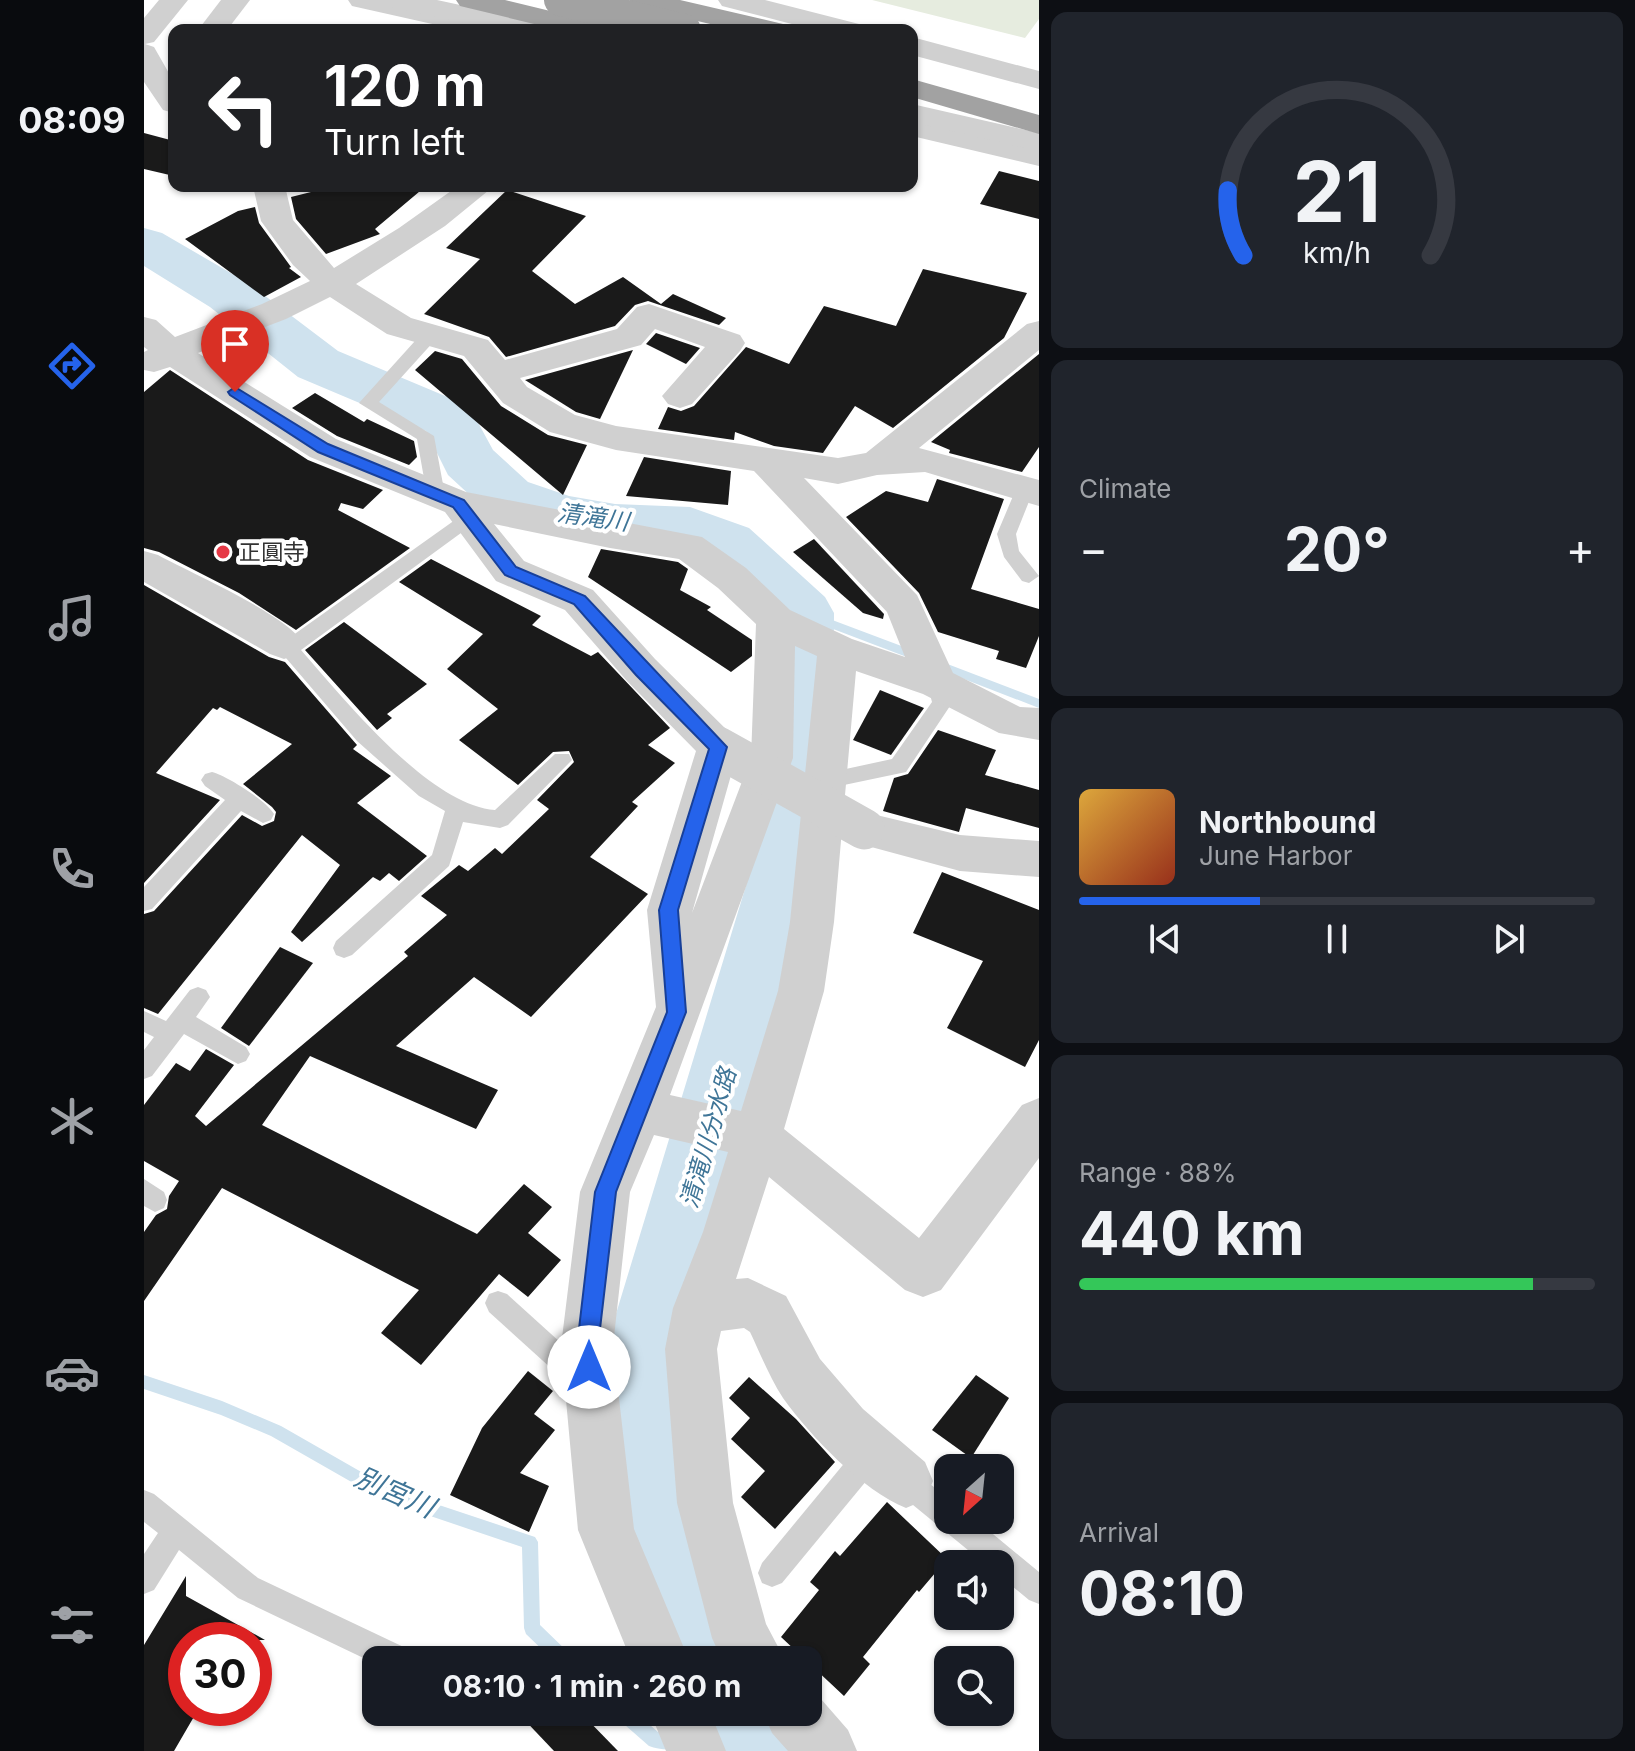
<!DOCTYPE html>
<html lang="en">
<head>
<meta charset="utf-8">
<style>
  :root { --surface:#171b24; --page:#20242c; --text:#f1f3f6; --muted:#9ea1a6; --line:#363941; --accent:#2563eb }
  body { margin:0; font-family:Inter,"Noto Sans JP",sans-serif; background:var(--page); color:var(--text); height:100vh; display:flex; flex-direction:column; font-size:30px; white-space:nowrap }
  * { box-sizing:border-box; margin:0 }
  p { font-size:26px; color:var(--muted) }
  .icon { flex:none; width:44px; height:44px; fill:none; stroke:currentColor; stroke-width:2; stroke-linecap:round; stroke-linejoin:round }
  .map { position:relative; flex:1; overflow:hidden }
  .side { display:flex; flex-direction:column; gap:12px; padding:12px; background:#0d0f14; width:596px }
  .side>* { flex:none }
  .banner { position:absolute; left:24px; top:24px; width:750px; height:168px; border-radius:16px; box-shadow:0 2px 6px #0004; background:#202124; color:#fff; overflow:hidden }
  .needle { width:52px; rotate:207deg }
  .tools { position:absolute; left:790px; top:1454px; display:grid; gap:16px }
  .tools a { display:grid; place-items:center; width:80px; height:80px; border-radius:16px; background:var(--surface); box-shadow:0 2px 6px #0004; font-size:40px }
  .speed { position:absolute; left:24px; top:1622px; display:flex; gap:16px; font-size:40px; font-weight:700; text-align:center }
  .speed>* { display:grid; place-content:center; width:104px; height:104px; border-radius:50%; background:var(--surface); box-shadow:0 2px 6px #0004; line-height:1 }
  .speed .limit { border:12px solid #d22; background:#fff; color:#111 }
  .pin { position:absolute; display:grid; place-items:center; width:68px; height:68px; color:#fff; margin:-82px -34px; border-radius:50% 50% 50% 0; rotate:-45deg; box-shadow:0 0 8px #0007 }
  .pin .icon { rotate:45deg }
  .me { position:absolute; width:88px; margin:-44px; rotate:0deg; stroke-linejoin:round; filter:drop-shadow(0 0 6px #0008) }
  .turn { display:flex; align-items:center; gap:28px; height:168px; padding:0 24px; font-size:36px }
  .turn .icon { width:104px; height:104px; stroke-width:2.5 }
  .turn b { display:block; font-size:56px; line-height:68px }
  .big { font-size:60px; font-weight:700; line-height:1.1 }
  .side .widget { flex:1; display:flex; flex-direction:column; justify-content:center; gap:12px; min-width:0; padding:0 28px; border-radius:16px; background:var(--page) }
  .side .dial { align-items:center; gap:0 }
  .dial svg { height:208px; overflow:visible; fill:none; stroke:var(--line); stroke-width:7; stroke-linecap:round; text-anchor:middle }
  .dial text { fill:var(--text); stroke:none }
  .song { display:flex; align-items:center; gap:24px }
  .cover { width:96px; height:96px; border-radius:12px; background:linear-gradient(135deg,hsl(40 70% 55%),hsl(10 70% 35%)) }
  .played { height:8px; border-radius:4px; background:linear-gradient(90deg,var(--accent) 35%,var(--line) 35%) }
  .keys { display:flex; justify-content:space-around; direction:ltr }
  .heat { display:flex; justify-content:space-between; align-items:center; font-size:44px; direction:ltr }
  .charge { height:12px; border-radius:6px; background:linear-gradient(90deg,#34c759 88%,var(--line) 0) }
  .trip { position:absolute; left:218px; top:1646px; width:460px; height:80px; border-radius:16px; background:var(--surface); box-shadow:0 2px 6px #0004; font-weight:700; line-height:80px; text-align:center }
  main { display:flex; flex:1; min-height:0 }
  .tab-bar { display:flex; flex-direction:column; width:144px; justify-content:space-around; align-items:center; background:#090b0e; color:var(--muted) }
  .tab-bar .icon { width:56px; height:56px }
  .tab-bar .current { color:var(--accent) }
  .tab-bar b { font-size:36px; color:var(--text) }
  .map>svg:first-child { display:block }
  .green { fill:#e6ecdf }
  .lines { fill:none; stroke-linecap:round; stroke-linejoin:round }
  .stream { fill:#cfe2ee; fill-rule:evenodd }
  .river { fill:#cfe2ee; fill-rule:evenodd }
  .building { fill:#1a1a1a }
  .service { fill:#d0d0d0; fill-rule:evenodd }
  .minor { fill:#d0d0d0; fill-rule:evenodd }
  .tertiary { fill:#d0d0d0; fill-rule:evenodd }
  .trunk { fill:#a2a2a2; fill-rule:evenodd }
  .minor-bridge { stroke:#d0d0d0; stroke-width:41 }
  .trunk-bridge { stroke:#a2a2a2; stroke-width:32 }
  .route { fill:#2563eb; stroke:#184099; stroke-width:2 }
  .poi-dot { fill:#e63946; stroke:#fff; stroke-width:3 }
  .labels { text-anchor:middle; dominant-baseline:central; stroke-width:8; stroke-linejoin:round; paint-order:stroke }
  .poi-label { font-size:22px; fill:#333; stroke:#fff; text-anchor:start }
  .water-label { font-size:24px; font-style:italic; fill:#3f7597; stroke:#fff }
  .near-water-label { font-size:28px; font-style:italic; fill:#3f7597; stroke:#fff }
</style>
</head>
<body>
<main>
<nav class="tab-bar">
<b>08:09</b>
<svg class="icon current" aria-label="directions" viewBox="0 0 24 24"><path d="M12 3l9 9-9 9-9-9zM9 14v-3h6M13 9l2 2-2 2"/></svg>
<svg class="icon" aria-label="music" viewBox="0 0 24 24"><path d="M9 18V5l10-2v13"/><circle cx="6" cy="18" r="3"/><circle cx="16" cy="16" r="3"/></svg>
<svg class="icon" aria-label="phone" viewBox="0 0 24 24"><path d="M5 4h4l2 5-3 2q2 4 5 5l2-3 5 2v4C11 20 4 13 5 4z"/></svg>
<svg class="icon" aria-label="climate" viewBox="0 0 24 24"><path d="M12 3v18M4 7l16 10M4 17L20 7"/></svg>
<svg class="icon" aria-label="car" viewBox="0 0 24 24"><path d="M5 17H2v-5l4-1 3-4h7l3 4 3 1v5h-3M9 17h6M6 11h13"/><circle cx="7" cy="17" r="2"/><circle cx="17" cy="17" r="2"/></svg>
<svg class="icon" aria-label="filters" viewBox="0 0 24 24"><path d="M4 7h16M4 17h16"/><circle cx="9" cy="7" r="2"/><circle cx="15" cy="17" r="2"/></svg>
</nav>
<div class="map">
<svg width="895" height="1751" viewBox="0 0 895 1751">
  <rect width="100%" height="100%" fill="#fff"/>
  <path class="green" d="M728,0H895V19L881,38Z"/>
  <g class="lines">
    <g class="stream">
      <path d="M659,609L776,653L777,656L776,659H768L655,616L654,613Z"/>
      <path d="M793,660L895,699V708L789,667L788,664Z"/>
      <path d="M0,1375L78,1401L137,1426L247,1489L391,1537L394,1542L396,1625L426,1654L428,1660H409L382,1634L380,1628L378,1547L239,1500L127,1436L77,1415L0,1389Z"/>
      <path d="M471,1712H491L514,1732L533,1733L539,1735L541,1741L539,1747C529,1751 515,1750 505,1746L473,1718Z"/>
      <path d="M563,1734L590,1735L596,1737L598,1743L596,1749C585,1751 568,1751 557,1748L555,1742L557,1736Z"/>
    </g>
    <g class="river">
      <path d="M0,228L18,233L104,283L194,351L325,406L349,450L384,482L425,496L471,504L546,507L605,528L681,597L690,613L689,823L542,1360L546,1424L576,1573L607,1660H515L486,1573L460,1424L458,1360L621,823L628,620L563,558L539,549L471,546L417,537L342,510L304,475L282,431L154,377L66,307L0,266Z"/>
      <path d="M532,1712H626L645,1751H546Z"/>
    </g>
  </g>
  <g class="building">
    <path d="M0,133L30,141V176L0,169Z"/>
    <path d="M855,171L895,181V219L836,204Z"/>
    <path d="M191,186H282L231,229L236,234L182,254L152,219L147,197Z"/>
    <path d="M363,190L442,216L388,271L431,304L479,277L517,304L529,294L582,318L575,325L504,301L491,305L471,326L362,357L345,337L280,314L336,259L302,248Z"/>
    <path d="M111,207L115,223L147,267L145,268L157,277L120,297L41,239L94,211Z"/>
    <path d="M779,269L883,293L860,338L749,428L711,406L679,453L630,446L591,432L590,440L514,429L524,407L537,411L550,406L602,347L645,364L680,306L752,326Z"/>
    <path d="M512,333L556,348L542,364L502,344Z"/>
    <path d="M489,350L456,419L432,412L381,380Z"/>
    <path d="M291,351L318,359L357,406L404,435L443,445L419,495L271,370Z"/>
    <path d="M895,354V447L878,472L805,453L806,450L787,442Z"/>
    <path d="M26,370L164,460L239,490L219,509L197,503L194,510L266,548L152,630L95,593L15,552L0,548V392Z"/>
    <path d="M171,393L220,422L223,419L270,441L273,457L265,465L193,436L148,408Z"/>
    <path d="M500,457L587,471L584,505L482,496Z"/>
    <path d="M793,479L860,499L827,589L895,609V636L882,668L852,659L855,651L794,632L775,593L702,517L742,491L784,502Z"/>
    <path d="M670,539L740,614L739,619L719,613L649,552Z"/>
    <path d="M457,549L534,562L544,569L536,590L567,607L563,610L608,640V656L587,672L444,577Z"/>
    <path d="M287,559L397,616L388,625L447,656L454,652L526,728L504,745L531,763L488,802L494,806L446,857L504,894L387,1017L330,977L252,1046L354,1090L332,1129L166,1056L118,1125L333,1234L380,1184L408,1207L384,1233L417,1260L384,1297L355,1274L277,1365L237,1333L275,1290L78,1188L0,1301V1232L12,1215L23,1209L25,1196L35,1181L0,1161V1105L32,1063L46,1071L62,1049L90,1065L51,1116L62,1126L264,956L260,952L303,915L277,896L315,865L324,871L351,848L358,854L405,809L393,800L430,762L425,751L409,752L374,785L315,740L354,709L303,669L339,634L255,582Z"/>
    <path d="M0,585L125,657L141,662L213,745L209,749L247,776L213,803L283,856L255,881L245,873L236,881L229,877L158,942L147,932L196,865L158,835L14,1014L0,1008V914L10,911L98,815L118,826L130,821L132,812L128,807L99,784L148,744L76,707L73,710L69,708L12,773L76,800L0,883Z"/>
    <path d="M200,622L283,684L243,714L248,718L233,730L161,650Z"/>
    <path d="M736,690L780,708L747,755L709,740Z"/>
    <path d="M794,730L852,750L841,775L895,790V828L822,808L815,832L739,811L750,778L764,774Z"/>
    <path d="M798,872L895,910V1040L881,1067L803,1028L839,961L769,933Z"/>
    <path d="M136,947L169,963L105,1046L77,1028Z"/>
    <path d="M384,1371L409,1391L390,1414L411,1430L376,1473L405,1486L385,1532L306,1495L338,1428Z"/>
    <path d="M832,1375L865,1398L827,1458L788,1430Z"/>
    <path d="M605,1377L652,1419L691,1462L631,1529L597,1497L621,1471L587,1439L606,1418L585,1398Z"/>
    <path d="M743,1502L803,1559L775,1592L773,1590L719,1657L726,1664L700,1696L637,1637L675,1590L666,1582L691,1551L696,1556Z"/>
    <path d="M42,1576V1596L121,1640H42V1708H55L30,1751H0V1645Z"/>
    <path d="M373,1712H436L474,1751H410Z"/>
  </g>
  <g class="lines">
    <g class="service">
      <path d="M286,330L292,331L295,335L292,339L235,402L290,436L301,495L292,501L283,495L273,439L215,403L280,331Z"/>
      <path d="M881,483L890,489L872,534L875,551L895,576L885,583L878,581L860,557L853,534L872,489Z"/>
      <path d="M325,510L334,517L332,522L157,650C200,699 285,805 351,810L411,754H425L428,760L364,825L356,828L319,822L305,866L208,955L200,958L192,955L189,948L192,941L288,855L301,811L275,796L213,741L130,644L133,639L145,638Z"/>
      <path d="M793,675L800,678L808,703L762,772L681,789L674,787L670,781L674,775L748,759L788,702L783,683L786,678Z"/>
      <path d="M68,772C83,776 123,801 130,814L127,820L119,823L97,811L8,909L0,911V887L81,800L61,786L57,780L61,774Z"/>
      <path d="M54,987L62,990L66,997L52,1017L102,1047L106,1054L102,1061L94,1064L40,1034L8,1076L0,1079V1050L10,1037L0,1032V1011L22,1021L46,990Z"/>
      <path d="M0,1179L20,1192L23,1200L20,1208L11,1212L0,1206Z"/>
      <path d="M354,1291L363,1294L448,1371L452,1380L448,1389L439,1393L430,1389L345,1312L341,1303L345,1294Z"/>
      <path d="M727,1439L737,1443L741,1453L737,1463L638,1583L628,1587L618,1583L614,1573L618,1563L717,1443Z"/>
      <path d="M762,1467L804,1497V1520H832L895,1572V1604L885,1600L856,1576V1564H841L752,1491L748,1481L752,1471Z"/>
      <path d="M0,1490L10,1494L114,1578L266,1650L271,1660H232V1664L94,1598L35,1550L10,1590L0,1594V1554L14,1533L0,1522Z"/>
    </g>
    <g class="minor">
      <path d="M15,0H44L10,42L1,44L10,47L30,82V113L19,110L0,82V18Z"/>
      <path d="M77,0H106L83,30H54Z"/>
      <path d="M204,0H257L364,24L368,30H315L208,6Z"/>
      <path d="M768,118L895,148V166L768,136Z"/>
      <path d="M109,186H141L149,220L190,268L255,228L314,186H350L301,226L212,284L267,318L344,340L361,360L473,329L493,307L505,304L596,335L601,343L596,351L548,404L536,408L524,404L518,396L561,347L511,329L497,345L376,378L383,387L431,415L472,426L694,458L722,453L883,324L895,321V350L775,448L895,480V506L781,472L733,475L694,484L660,478L773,595L809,673L876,707L895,708V740L855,733L779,694L712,671L698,829L705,817L720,812L816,835L895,841V877L816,871L705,841L698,829L690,922L680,991L640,1129L775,1238L878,1105L895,1098V1158L797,1290L779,1297L761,1290L625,1177L592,1279L604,1278L642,1296L676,1359L719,1409L781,1462L789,1481L781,1500L762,1508C718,1490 667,1437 639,1398C626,1378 616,1353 606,1332L600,1328L577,1331L573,1349L589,1503L622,1624L641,1660H578L568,1638L533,1503L521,1349L529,1308L559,1232L584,1152L510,1135L486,1192L469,1346L490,1529L545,1660H487L434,1530L417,1346L436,1192L512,1007L503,910L552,751L483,681L421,610L352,581L301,512L166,457L26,367L10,372L0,370V352L4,350L0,347V317L12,320L31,337L118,304L166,281L149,265L117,221ZM186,297L243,334L320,356L359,403L406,432L472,450L610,471L743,612L761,657L708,639L646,610L602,568L558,537L322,492L192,439L54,353L142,319ZM350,524L466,548L535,559L574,588L612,624L607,758L548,913L595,747L589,736L511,659L449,590L380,561ZM651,646L673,656L646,922L634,991L597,1111L526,1095L649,758Z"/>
      <path d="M0,551L14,555C47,573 144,615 160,644L154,654L140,659L126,654L0,582Z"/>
      <path d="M664,1689L670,1691L704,1730L713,1751H644L628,1733L619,1712H664Z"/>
      <path d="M506,1712H566L582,1751H522Z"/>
    </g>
    <g class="tertiary">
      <path d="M238,0H293L405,24L409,30H354L242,6Z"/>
      <path d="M574,0H621L715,24L719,30H671L578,6Z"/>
      <path d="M768,37L895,71V89L768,55Z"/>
      <path d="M768,104L895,133V151L768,122Z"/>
    </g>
    <g class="trunk">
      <path d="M312,0H361L460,24L464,30H415L316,6Z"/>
      <path d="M485,0H536L639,24L643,30H592L489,6Z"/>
      <path d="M768,79L895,115V134L768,97Z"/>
    </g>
    <path class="minor-bridge" d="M574,747L720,829"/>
    <path class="trunk-bridge" d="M416,0L541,30"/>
  </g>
  <path class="route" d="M91,387L184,444L320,500L372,567L441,596L583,747L534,910L542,1012L472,1192L454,1346L456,1367L453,1375L445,1378L438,1375L433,1346L451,1192L523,1012L515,910L565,749L492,675L430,604L361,575L309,507L174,452L86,395L84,392Z"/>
  <circle class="poi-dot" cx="79" cy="552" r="8"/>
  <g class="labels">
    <g class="poi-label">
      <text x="95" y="552">正圓寺</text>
    </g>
    <g class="water-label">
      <text transform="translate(449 517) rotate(8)">清滝川</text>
      <text transform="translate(564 1138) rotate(-74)">清滝川分水路</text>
    </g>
    <g class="near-water-label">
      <text transform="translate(251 1492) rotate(24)">別宮川</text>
    </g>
  </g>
</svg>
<div class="tools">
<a><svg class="needle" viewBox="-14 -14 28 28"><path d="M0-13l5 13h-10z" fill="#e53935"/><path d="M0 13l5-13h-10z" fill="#9ea1a6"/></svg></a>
<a><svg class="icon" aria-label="sound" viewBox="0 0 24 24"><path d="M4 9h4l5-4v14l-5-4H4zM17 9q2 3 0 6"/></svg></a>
<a><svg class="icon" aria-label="search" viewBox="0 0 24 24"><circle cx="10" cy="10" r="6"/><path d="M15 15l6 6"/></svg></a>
</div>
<div class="speed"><div class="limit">30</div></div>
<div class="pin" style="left:91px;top:392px;background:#d93025"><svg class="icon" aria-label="arrive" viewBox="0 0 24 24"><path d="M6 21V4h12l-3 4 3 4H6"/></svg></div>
<svg class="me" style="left:445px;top:1367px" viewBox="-20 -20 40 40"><circle r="19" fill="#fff"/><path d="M0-13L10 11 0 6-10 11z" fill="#2563eb"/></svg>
<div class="trip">08:10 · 1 min · 260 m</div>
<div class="banner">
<div class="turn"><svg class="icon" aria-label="left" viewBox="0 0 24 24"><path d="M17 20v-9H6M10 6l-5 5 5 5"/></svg><div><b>120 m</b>Turn left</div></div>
</div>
</div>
<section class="side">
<div class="widget dial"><svg viewBox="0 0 100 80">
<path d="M14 69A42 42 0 1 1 86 69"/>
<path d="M14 69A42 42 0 0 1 8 44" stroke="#2563eb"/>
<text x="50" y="56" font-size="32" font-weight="700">21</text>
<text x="50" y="72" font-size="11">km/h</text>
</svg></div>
<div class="widget"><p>Climate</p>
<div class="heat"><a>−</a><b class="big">20°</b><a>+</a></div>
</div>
<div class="widget">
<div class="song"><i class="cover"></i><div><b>Northbound</b><p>June Harbor</p></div></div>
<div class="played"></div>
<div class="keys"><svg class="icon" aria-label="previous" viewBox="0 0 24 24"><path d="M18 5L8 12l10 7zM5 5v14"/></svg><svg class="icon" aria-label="pause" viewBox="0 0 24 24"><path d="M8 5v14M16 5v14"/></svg><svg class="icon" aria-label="next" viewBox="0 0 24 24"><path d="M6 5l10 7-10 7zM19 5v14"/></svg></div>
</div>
<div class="widget"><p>Range · 88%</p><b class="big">440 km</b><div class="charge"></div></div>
<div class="widget"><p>Arrival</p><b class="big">08:10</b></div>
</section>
</main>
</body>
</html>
